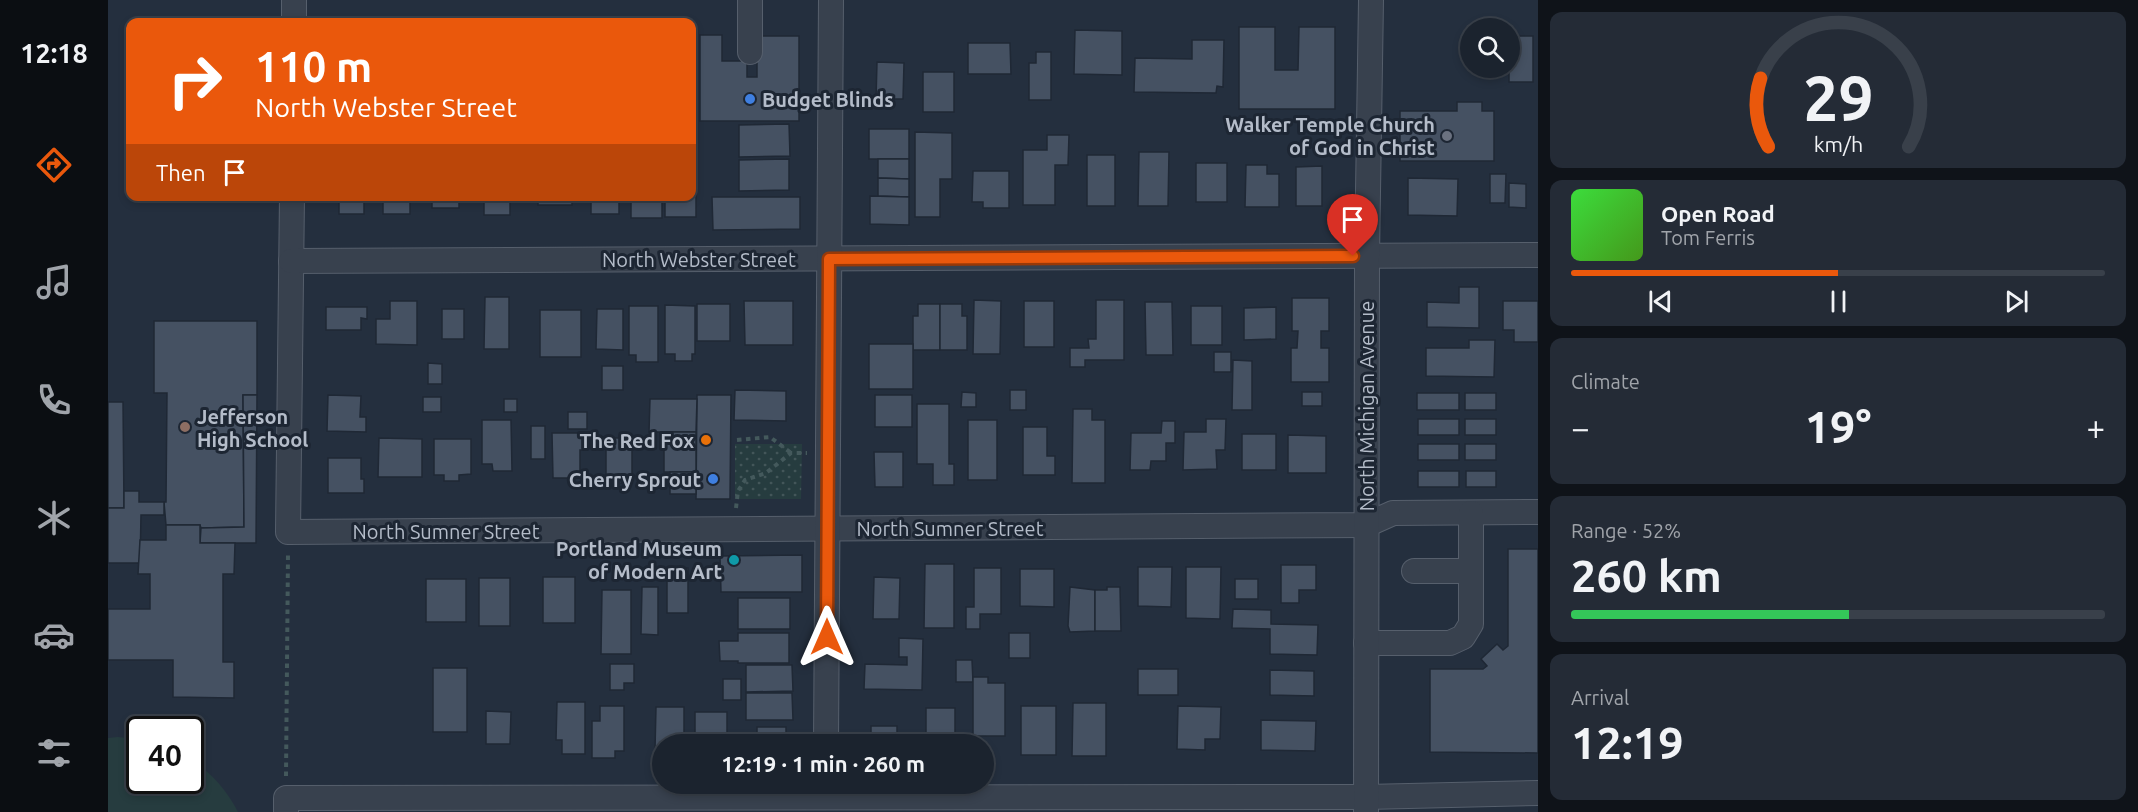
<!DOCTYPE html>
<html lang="en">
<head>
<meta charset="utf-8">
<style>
  :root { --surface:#1b232e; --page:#242b36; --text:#f1f3f6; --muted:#a0a4aa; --line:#39404a; --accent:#ea580c }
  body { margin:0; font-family:Ubuntu,sans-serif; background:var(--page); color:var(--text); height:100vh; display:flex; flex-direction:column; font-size:22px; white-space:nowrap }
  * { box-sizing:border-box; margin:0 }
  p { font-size:20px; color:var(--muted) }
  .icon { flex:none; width:33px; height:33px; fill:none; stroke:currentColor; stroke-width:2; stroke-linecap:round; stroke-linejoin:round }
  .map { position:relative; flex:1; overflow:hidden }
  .sheet { display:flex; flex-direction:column; gap:12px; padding:12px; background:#0f1319; width:600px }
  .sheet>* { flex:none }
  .top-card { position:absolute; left:18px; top:18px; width:570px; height:183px; border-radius:12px; box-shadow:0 3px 9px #0003,0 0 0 2px var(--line); background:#ea580c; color:#fff; overflow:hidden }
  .controls { position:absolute; left:1352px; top:18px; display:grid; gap:12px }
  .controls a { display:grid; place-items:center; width:60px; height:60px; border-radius:50%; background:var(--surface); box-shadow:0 3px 9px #0003,0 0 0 2px var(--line); font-size:30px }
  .speed { position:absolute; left:18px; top:716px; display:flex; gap:12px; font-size:30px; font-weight:700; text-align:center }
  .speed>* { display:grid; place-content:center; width:78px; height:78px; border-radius:50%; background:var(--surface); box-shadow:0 3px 9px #0003,0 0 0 2px var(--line); line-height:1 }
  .speed .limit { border:3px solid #111; border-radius:9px; background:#fff; color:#111 }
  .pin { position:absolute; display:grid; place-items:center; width:51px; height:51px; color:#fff; margin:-62px -26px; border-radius:50% 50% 50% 0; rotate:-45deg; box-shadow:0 0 6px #0007 }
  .pin .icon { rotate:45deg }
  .me { position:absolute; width:66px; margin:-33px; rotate:0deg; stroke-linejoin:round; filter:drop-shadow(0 0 4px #0008) }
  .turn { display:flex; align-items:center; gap:21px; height:126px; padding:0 30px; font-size:27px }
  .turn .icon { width:78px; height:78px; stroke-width:2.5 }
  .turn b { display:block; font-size:42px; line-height:51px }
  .then { display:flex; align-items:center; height:57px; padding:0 30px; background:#0003; gap:12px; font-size:22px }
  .big { font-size:45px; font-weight:700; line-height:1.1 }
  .sheet .card { flex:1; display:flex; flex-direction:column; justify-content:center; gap:9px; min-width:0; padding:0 21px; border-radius:12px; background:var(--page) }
  .sheet .dial { align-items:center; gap:0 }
  .dial svg { height:156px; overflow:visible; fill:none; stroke:var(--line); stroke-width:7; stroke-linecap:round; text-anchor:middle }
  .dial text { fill:var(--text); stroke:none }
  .song { display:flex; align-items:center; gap:18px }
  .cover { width:72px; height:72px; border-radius:9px; background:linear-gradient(135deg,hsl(120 70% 55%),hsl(100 70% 35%)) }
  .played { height:6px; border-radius:3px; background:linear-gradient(90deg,var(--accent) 50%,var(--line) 50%) }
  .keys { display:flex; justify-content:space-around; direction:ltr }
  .heat { display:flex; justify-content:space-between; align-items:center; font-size:33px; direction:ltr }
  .charge { height:9px; border-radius:4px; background:linear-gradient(90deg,#34c759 52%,var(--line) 0) }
  .trip { position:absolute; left:544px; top:734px; width:342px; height:60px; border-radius:30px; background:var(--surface); box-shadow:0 3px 9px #0003,0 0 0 2px var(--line); font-weight:700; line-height:60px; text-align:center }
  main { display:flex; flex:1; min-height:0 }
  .tabs { display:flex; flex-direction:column; width:108px; justify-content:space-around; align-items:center; background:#0b0e12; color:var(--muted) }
  .tabs .icon { width:42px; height:42px }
  .tabs .current { color:var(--accent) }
  .tabs b { font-size:27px; color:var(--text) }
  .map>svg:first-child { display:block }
  .grass { fill:#263c3f }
  .park { fill:url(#park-dots) }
  .building { fill:#455162; stroke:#1f2835; stroke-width:1.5 }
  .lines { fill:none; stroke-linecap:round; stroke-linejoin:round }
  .minor-casing { stroke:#565f6c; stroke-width:26 }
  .path { stroke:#44595c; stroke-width:4; stroke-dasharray:4.5 4.5; stroke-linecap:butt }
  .minor { stroke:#38414e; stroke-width:24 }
  .route-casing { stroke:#983908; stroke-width:15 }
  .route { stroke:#ea580c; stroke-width:10 }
  .shop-dot { fill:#3f7fe0; stroke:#1d2633; stroke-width:2 }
  .worship-dot { fill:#6b7280; stroke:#1d2633; stroke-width:2 }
  .education-dot { fill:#8d6e63; stroke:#1d2633; stroke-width:2 }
  .food-dot { fill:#e8710a; stroke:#1d2633; stroke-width:2 }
  .culture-dot { fill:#0f9aa8; stroke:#1d2633; stroke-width:2 }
  .labels { text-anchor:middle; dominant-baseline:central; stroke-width:6; stroke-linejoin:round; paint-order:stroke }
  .poi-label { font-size:20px; font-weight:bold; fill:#b4bcc9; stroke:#1d2633; text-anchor:end }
  .street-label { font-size:20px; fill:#b4bcc9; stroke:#1d2633 }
</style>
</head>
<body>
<main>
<nav class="tabs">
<b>12:18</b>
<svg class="icon current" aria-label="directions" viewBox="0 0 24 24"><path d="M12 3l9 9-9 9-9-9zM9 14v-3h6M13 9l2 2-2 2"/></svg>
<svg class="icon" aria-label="music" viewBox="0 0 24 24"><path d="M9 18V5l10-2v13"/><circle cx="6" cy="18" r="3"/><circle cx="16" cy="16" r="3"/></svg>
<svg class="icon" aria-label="phone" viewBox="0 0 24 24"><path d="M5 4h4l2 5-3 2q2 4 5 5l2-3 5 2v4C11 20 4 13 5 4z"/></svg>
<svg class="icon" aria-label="climate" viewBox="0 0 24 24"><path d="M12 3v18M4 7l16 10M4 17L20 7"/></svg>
<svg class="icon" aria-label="car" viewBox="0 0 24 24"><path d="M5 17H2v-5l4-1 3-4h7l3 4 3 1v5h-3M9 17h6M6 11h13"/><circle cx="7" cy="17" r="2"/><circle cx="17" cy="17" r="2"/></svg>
<svg class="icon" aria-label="filters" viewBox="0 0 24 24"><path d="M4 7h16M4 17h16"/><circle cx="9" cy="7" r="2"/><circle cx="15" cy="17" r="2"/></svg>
</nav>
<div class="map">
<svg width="1430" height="812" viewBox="0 0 1430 812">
  <defs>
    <pattern id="park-dots" width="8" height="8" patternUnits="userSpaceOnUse" patternTransform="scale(1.5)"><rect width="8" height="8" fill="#263c3f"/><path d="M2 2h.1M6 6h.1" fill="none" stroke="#435659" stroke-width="1.8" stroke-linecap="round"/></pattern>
  </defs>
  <rect width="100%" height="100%" fill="#242f3e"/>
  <path class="grass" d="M10,737L31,739L32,780H82L83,759C103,773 119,790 130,812H0V738Z"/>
  <path class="park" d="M627,444H694L693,499H627Z"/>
  <g class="building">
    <path d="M1131,27H1167V70H1190L1191,27H1227V109H1131Z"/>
    <path d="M967,30L1014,31V75L966,74Z"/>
    <path d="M592,35H614V61H639V77H649V36H691V121H592Z"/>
    <rect x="1401" y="36" width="24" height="46"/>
    <path d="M1084,40H1116L1115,87L1109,86L1108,93L1026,92L1027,58L1084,59Z"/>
    <path d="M860,43H902L903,74H860Z"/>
    <path d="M928,52H943V100H921V63H928Z"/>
    <path d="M769,62L796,63L795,99H768Z"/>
    <rect x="815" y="72" width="31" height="40"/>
    <path d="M1349,102H1374V111H1386V161H1292V111H1349Z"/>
    <path d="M681,124L682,156L631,157V125Z"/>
    <rect x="761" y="129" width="40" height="30"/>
    <path d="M807,132L844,133V179H832V217H807Z"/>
    <path d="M939,135H961L960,165H947V205H915V150H939Z"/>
    <path d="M1031,152H1061L1060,206H1030Z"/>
    <rect x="979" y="155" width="28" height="51"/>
    <path d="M681,159V190L631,191V160Z"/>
    <path d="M770,159H801V179L770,178Z"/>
    <rect x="1088" y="163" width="31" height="39"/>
    <path d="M1138,165H1159V174H1171V207H1137Z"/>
    <path d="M1214,166V206H1188V167Z"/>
    <path d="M865,171H901V208H875V202H864Z"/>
    <path d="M1382,174H1398L1397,203H1382Z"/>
    <path d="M584,175H588V217H557V196H584Z"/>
    <path d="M770,178L801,179V197L770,196Z"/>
    <path d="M1300,178L1350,179L1349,216L1300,215Z"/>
    <path d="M1401,183L1418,184V208L1401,207Z"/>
    <rect x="231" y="196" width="25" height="18"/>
    <rect x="275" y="196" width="27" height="18"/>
    <rect x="324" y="196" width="27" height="12"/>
    <rect x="376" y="196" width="26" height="19"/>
    <rect x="430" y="196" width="34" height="9"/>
    <rect x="483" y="196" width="28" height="18"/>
    <rect x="523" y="196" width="31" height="22"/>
    <path d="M762,196L801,197V225L762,224Z"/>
    <path d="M604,197H692V229L605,230Z"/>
    <path d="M1351,287H1371V328L1319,327V302L1351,303Z"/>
    <path d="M377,297H401V349H376Z"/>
    <path d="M1184,298H1221V331H1213V348H1221V382H1183V348H1189L1190,331H1184Z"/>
    <path d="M866,300L893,301L892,354H865Z"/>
    <path d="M988,300H1016V360H977V367H962V348H981L980,339H988Z"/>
    <path d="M282,301H309V345L268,344V319H282Z"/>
    <path d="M636,301H685V345H637Z"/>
    <rect x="916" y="301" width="30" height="46"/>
    <path d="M1395,301H1430V342H1406V330H1395Z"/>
    <path d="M1037,302H1064L1065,355H1038Z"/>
    <rect x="589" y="304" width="33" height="37"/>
    <path d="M810,304H832V350H805V316H810Z"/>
    <path d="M832,304H854V316H859V350H832Z"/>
    <path d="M557,305L587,306V354H584V361H567V354H557Z"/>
    <path d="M521,306H550V362H528V355H521Z"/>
    <rect x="1083" y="306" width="31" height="39"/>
    <path d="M218,307H259V319L253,318V330H218Z"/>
    <path d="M1168,307V339L1136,340V308Z"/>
    <rect x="334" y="309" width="22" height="30"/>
    <path d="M489,309H515V350L488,349Z"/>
    <rect x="432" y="310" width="41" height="47"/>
    <path d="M46,321H149V395H135L136,527L93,528L92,525H58L56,502H58L59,393H46Z"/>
    <path d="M1361,340H1387L1386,377L1318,376V348H1361Z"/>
    <rect x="761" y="344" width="44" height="45"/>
    <rect x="1106" y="352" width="17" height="20"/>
    <path d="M1125,360L1144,361V410H1124Z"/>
    <path d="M320,363L334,364V384H320Z"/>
    <rect x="494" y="366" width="21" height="24"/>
    <path d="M627,390L678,391V421L626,420Z"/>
    <rect x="902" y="390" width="16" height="20"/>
    <path d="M854,392L868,393V407H853Z"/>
    <rect x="1194" y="392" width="20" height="14"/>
    <rect x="1309" y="393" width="42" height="17"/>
    <rect x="1357" y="393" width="31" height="17"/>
    <path d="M135,395H149L148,543H92L93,528L136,527Z"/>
    <path d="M220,395L253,396L252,417H258V432L219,431Z"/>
    <path d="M589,395H623L622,499H588Z"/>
    <rect x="767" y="395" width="37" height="32"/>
    <rect x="315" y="397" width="18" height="15"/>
    <rect x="396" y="399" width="13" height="13"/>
    <path d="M542,399H589L588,432H541Z"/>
    <path d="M0,402H15L16,508H0Z"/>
    <path d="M809,404H841V464H846V485H825V464H809Z"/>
    <path d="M965,409H984V420H997V483H964Z"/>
    <rect x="460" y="412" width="19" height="17"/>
    <path d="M1098,419H1118L1117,450H1108L1109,469L1075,470L1076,432H1098Z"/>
    <rect x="1310" y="419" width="41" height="16"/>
    <rect x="1357" y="419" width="31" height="16"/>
    <path d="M374,420H403L404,471H385L384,464H374Z"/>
    <rect x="860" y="420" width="29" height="60"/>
    <path d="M1054,421H1067V443H1058V461H1043L1042,470H1022L1023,433H1053Z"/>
    <rect x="423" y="426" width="14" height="33"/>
    <path d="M915,427H939V456H947V475H915Z"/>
    <rect x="556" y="432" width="32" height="40"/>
    <path d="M444,433H479V450H472V478H445Z"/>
    <rect x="1134" y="434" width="34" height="36"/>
    <path d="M1180,435L1218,436V473H1180Z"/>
    <path d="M271,438L314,439V477H270Z"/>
    <rect x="498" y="438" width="26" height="45"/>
    <path d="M326,439H363V474L351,475V481H336V475H326Z"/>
    <rect x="1310" y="444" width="41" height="16"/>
    <rect x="1357" y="444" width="31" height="16"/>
    <path d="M766,452H795V487H767Z"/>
    <path d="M220,458H253V479H256V493H220Z"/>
    <rect x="1310" y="471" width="41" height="16"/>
    <rect x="1358" y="471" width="30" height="16"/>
    <rect x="562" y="472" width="26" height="22"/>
    <path d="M16,491H31V502H56V515H33L32,565L30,563H0V508H16Z"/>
    <path d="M58,525H92V543H127L126,574H115V662H126V698L65,697V660H0V609H42V574H30L32,540H58Z"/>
    <path d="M1400,549H1430V753L1322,752V669H1375L1379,666L1373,659L1389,644L1395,650L1400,646Z"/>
    <path d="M694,555V592H613L612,556Z"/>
    <path d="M817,564H846V628H816Z"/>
    <path d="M1173,565H1208V590H1191V603H1173Z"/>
    <path d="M1030,567H1064L1063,607L1030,606Z"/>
    <path d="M1078,567H1113L1112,619L1078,618Z"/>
    <rect x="559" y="568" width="21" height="45"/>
    <path d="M866,568H893V614H872V629H858V607H866Z"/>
    <path d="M912,569H946V607L912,606Z"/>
    <rect x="435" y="577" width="32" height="46"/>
    <path d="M766,577L792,578L791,619H765Z"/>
    <rect x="371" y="578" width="31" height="48"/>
    <rect x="318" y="579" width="40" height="43"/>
    <rect x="1127" y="579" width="23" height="20"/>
    <path d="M534,587H550V635L533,634Z"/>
    <path d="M962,587L987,590V631L962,632L960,626Z"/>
    <path d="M999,587H1012L1013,631H987V590H999Z"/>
    <path d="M494,590H523V654H493Z"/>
    <rect x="630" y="598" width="52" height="31"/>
    <path d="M1125,609L1163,610V624L1210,625L1209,655L1162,654V629L1124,628Z"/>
    <path d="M630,633H681V663H630V661H612L611,641H630Z"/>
    <rect x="901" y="633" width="21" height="25"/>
    <path d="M791,638L815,639L814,690L756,689L757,664L799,665V657H791Z"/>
    <path d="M848,660H864L865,682H848Z"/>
    <path d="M502,664H526V683H516V690H502Z"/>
    <path d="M638,665H684L685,691L638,692Z"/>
    <rect x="325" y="668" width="34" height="64"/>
    <rect x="1030" y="669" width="40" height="26"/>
    <path d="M1162,670L1206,671V696L1162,695Z"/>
    <path d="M865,677H880V683H897V736H865Z"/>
    <rect x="615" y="679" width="18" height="21"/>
    <path d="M638,693H684L685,720H638Z"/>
    <path d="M449,702H477V754H454V740H448Z"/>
    <path d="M965,703H998V756H964Z"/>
    <path d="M492,706H516V751H507V758H484V721H492Z"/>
    <rect x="913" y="706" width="35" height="49"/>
    <path d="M1070,706L1113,707L1112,739H1097V750L1069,749Z"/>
    <path d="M548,707H576V744H555V750H547Z"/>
    <rect x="818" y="708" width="29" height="36"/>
    <path d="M378,711L403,712L402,744H378Z"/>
    <rect x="587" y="712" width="32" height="32"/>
    <path d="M1153,720L1208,721L1207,751L1153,750Z"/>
    <rect x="763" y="726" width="26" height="18"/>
    <rect x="649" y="727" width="29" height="17"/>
  </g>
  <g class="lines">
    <g class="minor-casing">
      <g id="minor">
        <path d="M642,0V52"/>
        <path d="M186,22V0"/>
        <path d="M184,196L180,532L1258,525L1285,513L1430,512"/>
        <path d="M183,261L1430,255"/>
        <path d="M1306,571H1363"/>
        <path d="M1258,643H1342L1355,637L1363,624V513"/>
        <path d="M718,744L723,0"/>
        <path d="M178,812V798L1258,797L1430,793"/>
        <path d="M1258,812L1259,256L1263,0"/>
      </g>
    </g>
    <g class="path">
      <path d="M629,440L662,437L683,453"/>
      <path d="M628,508L630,491L637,480L658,473L683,453H699"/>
      <path d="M178,776L180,553"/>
    </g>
    <use href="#minor" class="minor"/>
  </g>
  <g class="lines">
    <g class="route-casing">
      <path id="route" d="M719,637L721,259L1245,256"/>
    </g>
    <use href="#route" class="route"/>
  </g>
  <g class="shop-dot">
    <circle cx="642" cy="99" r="6"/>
    <circle cx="605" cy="479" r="6"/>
  </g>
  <circle class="worship-dot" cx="1339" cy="136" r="6"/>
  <circle class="education-dot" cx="77" cy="427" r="6"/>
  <circle class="food-dot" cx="598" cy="440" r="6"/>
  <circle class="culture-dot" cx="626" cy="560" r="6"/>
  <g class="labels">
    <g class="poi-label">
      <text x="654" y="99" text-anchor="start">Budget Blinds</text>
      <text x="1327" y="124">Walker Temple Church<tspan x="1327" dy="23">of God in Christ</tspan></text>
      <text x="89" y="416" text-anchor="start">Jefferson<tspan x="89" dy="23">High School</tspan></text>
      <text x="586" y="440">The Red Fox</text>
      <text x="593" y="479">Cherry Sprout</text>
      <text x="614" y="548">Portland Museum<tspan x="614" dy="23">of Modern Art</tspan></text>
    </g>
    <g class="street-label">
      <text x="591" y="259">North Webster Street</text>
      <text transform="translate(1258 406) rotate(-90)">North Michigan Avenue</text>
      <text x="842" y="528">North Sumner Street</text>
      <text x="338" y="531">North Sumner Street</text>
    </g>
  </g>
</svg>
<div class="controls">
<a><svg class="icon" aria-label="search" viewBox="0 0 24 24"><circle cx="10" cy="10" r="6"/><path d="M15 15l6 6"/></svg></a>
</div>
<div class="speed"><div class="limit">40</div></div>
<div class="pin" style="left:1245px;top:256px;background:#d93025"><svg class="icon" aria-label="arrive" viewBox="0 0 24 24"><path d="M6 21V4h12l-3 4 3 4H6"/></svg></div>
<svg class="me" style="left:719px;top:637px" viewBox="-20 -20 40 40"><path d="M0-17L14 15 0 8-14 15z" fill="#ea580c" stroke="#fff" stroke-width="4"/></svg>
<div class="trip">12:19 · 1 min · 260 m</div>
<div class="top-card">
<div class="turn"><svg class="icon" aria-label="right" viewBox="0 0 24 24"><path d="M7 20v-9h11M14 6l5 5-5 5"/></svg><div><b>110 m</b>North Webster Street</div></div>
<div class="then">Then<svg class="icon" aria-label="arrive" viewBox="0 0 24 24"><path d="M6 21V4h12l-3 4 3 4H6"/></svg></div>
</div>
</div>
<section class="sheet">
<div class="card dial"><svg viewBox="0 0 100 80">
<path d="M14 69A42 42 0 1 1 86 69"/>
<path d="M14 69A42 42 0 0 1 10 34" stroke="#ea580c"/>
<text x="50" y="56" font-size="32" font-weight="700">29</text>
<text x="50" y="72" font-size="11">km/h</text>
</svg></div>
<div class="card">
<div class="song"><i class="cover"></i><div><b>Open Road</b><p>Tom Ferris</p></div></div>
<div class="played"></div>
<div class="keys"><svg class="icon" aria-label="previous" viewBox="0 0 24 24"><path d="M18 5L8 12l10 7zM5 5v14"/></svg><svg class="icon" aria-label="pause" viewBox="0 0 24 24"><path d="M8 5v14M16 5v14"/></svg><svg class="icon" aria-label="next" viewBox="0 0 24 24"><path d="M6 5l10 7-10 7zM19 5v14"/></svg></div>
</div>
<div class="card"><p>Climate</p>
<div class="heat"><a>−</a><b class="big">19°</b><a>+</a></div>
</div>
<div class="card"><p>Range · 52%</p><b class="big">260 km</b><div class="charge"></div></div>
<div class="card"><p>Arrival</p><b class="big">12:19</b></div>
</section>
</main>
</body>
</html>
